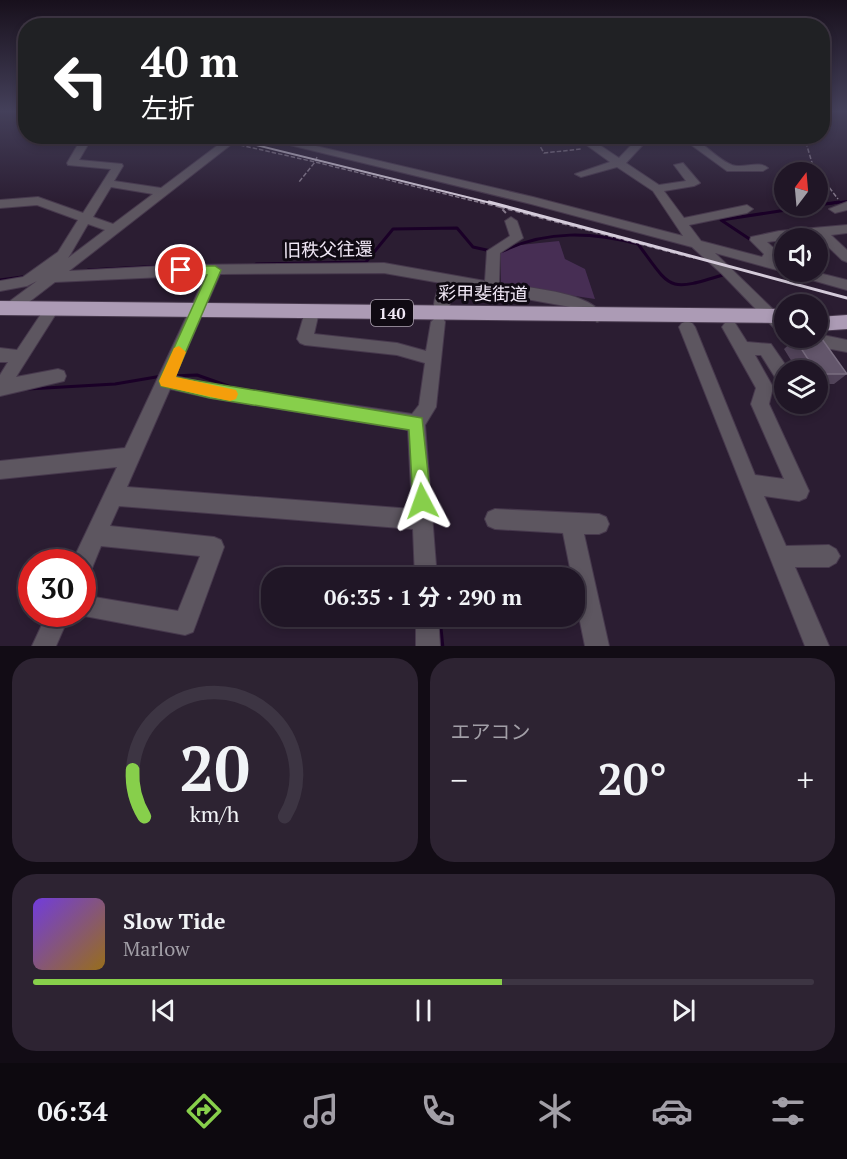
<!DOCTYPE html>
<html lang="ja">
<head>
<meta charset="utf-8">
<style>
  :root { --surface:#201626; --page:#2d2332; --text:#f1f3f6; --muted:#a29fa7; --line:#3d3543; --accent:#87cf4b }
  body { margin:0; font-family:"PT Serif","Noto Sans JP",serif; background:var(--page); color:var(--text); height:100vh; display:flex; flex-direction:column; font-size:22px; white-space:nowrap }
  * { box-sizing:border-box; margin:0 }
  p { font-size:20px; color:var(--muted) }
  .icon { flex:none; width:33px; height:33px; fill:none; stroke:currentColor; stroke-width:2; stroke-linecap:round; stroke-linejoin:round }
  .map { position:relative; height:646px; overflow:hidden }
  .side { display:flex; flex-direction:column; gap:12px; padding:12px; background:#120c15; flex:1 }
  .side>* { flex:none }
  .guide { position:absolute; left:18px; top:18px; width:812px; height:126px; border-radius:24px; box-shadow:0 3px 9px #0003,0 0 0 2px var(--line); background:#202124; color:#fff; overflow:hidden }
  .needle { width:39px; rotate:16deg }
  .fabs { position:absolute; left:774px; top:162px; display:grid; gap:12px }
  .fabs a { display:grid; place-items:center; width:54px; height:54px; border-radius:50%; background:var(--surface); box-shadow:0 3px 9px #0003,0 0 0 2px var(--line); font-size:30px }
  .speed { position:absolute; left:18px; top:549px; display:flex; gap:12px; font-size:30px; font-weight:700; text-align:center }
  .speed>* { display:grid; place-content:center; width:78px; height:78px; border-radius:50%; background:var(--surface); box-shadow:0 3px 9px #0003,0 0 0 2px var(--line); line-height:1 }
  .speed .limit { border:9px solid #d22; background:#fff; color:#111 }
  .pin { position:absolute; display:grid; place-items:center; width:51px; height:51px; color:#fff; margin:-26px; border:3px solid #fff; border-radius:50%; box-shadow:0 2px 6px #0007 }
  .me { position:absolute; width:66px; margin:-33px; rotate:356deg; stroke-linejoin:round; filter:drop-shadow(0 0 4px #0008) }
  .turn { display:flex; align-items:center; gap:21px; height:126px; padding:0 24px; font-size:27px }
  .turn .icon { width:78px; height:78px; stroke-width:2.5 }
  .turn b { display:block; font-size:42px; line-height:51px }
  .big { font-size:45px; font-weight:700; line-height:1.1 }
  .side .widget { flex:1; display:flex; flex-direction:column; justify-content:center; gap:9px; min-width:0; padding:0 21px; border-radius:24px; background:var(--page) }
  .side .dial { align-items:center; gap:0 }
  .dial svg { height:156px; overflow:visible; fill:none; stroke:var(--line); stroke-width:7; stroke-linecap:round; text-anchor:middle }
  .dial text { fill:var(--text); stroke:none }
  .song { display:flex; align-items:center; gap:18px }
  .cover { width:72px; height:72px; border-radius:9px; background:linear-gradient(135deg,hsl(260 70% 55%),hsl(40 70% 35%)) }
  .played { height:6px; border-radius:3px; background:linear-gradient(90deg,var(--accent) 60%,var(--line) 60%) }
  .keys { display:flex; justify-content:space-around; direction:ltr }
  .heat { display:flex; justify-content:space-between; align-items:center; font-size:33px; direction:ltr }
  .side .tiles { flex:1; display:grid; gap:12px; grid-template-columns:1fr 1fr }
  .widget:last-child { grid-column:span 2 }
  .trip { position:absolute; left:261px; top:567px; width:324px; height:60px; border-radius:24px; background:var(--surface); box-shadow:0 3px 9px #0003,0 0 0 2px var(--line); font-weight:700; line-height:60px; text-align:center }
  .tab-bar { display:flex; height:96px; justify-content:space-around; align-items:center; background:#0d090f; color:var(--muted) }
  .tab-bar .icon { width:42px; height:42px }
  .tab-bar .active { color:var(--accent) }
  .tab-bar b { font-size:27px; color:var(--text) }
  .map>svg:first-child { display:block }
  .green { fill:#472e54 }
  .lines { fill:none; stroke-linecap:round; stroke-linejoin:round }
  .stream-far2 { stroke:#1a0027; stroke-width:2 }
  .stream-far1 { stroke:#1a0027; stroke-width:3 }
  .stream { stroke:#1a0027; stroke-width:4.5 }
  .minor-casing { stroke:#47394d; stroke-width:2 }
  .highway-casing { stroke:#47394d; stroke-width:2 }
  .path-far1 { stroke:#867a8c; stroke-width:1.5; stroke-dasharray:4.5 2; stroke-linecap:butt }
  .path { stroke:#867a8c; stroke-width:2; stroke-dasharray:5 3; stroke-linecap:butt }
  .minor { fill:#5d5660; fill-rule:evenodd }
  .highway { fill:#ac9bb5; fill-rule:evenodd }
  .rail-far1 { stroke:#d4cbda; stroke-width:2 }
  .rail { stroke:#d4cbda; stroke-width:3 }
  .wall { fill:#52445a }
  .building { fill:#63566b; stroke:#796d80; stroke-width:1.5 }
  .route { fill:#87cf4b; stroke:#588731; stroke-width:1.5 }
  .slow { fill:#f59e0b }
  .labels { text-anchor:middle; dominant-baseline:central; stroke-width:6; stroke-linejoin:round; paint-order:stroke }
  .shield { fill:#100a13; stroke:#aea5b2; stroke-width:1.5 }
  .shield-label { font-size:16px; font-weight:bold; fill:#f1e8f6 }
  .street-label { font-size:18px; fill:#f1e8f6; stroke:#100a13 }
</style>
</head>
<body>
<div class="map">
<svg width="847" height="646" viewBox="0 0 847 646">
  <rect width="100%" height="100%" fill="#2b1d32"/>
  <path class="green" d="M559,241L565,259L585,269L595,299L501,285V252L520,245Z"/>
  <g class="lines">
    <path class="stream-far2" d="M828,204L847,201"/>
    <g class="stream-far1">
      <path d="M818,205L839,202"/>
      <path d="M751,240L721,220L812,206"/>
      <path d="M503,251C547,230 592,232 638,244C672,290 667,292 723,275"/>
      <path d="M256,264L366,262L393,229L457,228L473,247L491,251"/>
      <path d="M88,270L162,266"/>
      <path d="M0,280L22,277"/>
      <path d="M171,376L197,375L234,388"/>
      <path d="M28,389L115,384L162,376"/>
    </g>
    <path class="stream" d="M439,616L442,646"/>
    <g class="minor-casing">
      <g id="minor">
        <path d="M83,136H93L79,160L122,164L123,166L114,181L161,188L230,136H242L69,271L181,265L384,263L485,281L487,251L510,236L505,221L511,217L517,221L523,238L500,253L499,283C526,288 590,291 604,316L602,320L597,322L576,308L454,286C448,296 453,311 443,318L445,322L436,407L425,425L437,578H415L413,529L119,506L110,526L214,537L221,540L224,547L196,624L193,632L185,635L74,614H82V595L178,611L200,556L101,546L90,573L82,575V562H72L117,467L0,479V461L125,448L206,275L55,282L16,312H6L4,308L6,304L37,281L27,286L0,291V281L23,277L58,252L78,220L37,205L0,208V200L38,197L83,213L111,169L68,165L67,163ZM111,187L153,194L113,224L93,217ZM88,224L105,230L68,258L70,255ZM384,273L441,283C436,292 431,307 436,317L431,322L426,351L397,343L314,334L319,312L312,306L305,312L297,339L300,343L305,345L397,355L425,363L419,405L412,414L210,384L175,376L220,274ZM170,389L210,398L408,430L412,509L127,487Z"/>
        <path d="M253,136H273L533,197L683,236L653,191L617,167L581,177L575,174L610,162L574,136H586L619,158L640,136H651L626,163L659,185L686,181L674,165L683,163L700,183L694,186L664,191L684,218L747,205L753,209L747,213L689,225L701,241L762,257L764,254L750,240L751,237L779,231L847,225V233L831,235L847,250V262L842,260L817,236L767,242L779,253L774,260L784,262V272L715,253L784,320V335L779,333L722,274L692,247L531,204Z"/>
        <path d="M679,136C702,136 712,157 732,165C743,169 759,160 768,168L763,171H727Z"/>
        <path d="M847,202V210L835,213L829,209Z"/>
        <path d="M792,272H815L847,280V290L794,275Z"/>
        <path d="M52,303L59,309L16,377L58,369L64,371L66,376L64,381L0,396V375L8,362H0V348L17,350L47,305Z"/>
        <path d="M687,321L692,323L695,327L755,475L784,479L751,404L756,388L722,327L725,323H735L747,342L771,344L789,370H784V384L778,382L761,355H755L773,387L769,404L809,491L806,498L799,501L764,496L786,546L829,545L836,549L840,556L836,563L829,567H795L829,646H805L679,327L682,323Z"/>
        <path d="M818,334L847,340V352L804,344L799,342L796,338H818Z"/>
        <path d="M495,509L599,514L606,517L609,524L606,531L599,534H584L609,646H585L574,592V578H572L563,533L495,529L488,526L485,519L488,512Z"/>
        <path d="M47,614H70L56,646H32Z"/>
        <path d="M416,616H438L440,646H416Z"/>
      </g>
    </g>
    <g class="highway-casing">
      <g id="highway">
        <path d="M0,301L784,309V323L0,315Z"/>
        <path d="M847,315V329L818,331V317Z"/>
      </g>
    </g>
    <g class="path-far1">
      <path d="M822,126L831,127"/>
      <path d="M205,136L217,139"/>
      <path d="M440,136H486"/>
      <path d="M534,136L544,153L581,149"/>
      <path d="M804,136L813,166L838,199"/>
      <path d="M240,145L315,162L299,182"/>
      <path d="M336,145L359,144L381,136"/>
      <path d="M317,157L315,162L486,204"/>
    </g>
    <g class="path">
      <path d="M480,202L500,207L508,215"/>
      <path d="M500,207L694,258"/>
    </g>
    <use href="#minor" class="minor"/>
    <use href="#highway" class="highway"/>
    <path class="rail-far1" d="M220,136L495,204"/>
    <path class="rail" d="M489,202L847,298"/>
  </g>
  <path class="wall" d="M795,339L847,374L834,384H818V370H797L784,349Z"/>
  <path class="building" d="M795,339H822L847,374H818V370H815Z"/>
  <linearGradient id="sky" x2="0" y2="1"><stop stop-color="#18101c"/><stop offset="0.55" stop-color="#44405a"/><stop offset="1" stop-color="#44405a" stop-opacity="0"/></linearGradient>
  <rect width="847" height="202" fill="url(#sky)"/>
  <path class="route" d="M181,266H215L221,270L175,377L422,418L431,501L428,507L422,510L416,507L413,501L409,430L210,398L161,386L159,381L207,275L177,274L175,270Z"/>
  <path class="slow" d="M179,346L186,352L176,377L236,390L238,394L236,399L230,401L161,386L159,381L174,348Z"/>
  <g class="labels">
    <rect class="shield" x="371" y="300" width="42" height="26" rx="4.5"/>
    <g class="shield-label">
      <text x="392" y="313">140</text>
    </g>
    <g class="street-label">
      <text transform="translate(328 249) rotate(-1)">旧秩父往還</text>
      <text transform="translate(483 293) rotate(1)">彩甲斐街道</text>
    </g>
  </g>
</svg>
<div class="fabs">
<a><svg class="needle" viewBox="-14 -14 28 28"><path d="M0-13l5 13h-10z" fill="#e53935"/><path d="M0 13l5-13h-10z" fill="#a29fa7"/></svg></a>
<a><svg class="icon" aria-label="sound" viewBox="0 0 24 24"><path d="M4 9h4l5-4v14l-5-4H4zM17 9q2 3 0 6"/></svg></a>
<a><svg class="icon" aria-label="search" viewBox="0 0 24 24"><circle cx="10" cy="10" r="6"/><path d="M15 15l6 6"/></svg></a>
<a><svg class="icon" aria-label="layers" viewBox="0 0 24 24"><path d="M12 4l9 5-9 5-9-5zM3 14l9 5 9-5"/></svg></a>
</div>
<div class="speed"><div class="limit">30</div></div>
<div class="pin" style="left:181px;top:270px;background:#d93025"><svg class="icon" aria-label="arrive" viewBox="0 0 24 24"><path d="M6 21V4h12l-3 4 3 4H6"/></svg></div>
<svg class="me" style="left:422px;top:501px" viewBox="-20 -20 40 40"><path d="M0-17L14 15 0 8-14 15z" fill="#87cf4b" stroke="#fff" stroke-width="4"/></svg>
<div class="trip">06:35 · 1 分 · 290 m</div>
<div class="guide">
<div class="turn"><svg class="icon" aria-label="left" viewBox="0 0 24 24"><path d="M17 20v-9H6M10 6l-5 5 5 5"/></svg><div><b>40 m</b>左折</div></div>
</div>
</div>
<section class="side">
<div class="tiles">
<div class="widget dial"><svg viewBox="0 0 100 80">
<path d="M14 69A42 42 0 1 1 86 69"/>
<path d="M14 69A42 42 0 0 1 8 45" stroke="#87cf4b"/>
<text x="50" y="56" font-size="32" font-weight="700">20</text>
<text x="50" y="72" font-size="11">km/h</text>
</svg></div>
<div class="widget"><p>エアコン</p>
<div class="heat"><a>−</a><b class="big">20°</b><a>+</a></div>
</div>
<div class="widget">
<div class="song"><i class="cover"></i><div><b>Slow Tide</b><p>Marlow</p></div></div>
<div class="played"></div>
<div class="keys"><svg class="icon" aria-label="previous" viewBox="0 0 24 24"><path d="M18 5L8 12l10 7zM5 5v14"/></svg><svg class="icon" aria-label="pause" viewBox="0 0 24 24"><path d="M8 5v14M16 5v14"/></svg><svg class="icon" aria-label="next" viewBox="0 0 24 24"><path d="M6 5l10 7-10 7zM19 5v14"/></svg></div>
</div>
</div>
</section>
<nav class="tab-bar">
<b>06:34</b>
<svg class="icon active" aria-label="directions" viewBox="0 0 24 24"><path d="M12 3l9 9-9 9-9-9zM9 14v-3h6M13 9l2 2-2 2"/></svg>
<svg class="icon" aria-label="music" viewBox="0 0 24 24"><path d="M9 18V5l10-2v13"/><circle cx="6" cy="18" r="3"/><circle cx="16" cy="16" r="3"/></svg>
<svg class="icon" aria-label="phone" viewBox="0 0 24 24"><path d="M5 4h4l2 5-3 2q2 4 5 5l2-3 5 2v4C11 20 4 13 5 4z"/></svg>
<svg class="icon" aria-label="climate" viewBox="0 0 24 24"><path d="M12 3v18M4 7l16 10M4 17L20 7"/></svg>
<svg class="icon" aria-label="car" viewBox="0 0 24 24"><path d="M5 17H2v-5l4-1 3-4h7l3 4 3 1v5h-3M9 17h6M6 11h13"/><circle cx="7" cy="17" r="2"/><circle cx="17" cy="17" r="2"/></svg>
<svg class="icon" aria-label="filters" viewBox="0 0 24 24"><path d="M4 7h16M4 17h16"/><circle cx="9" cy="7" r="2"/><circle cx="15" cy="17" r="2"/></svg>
</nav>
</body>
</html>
